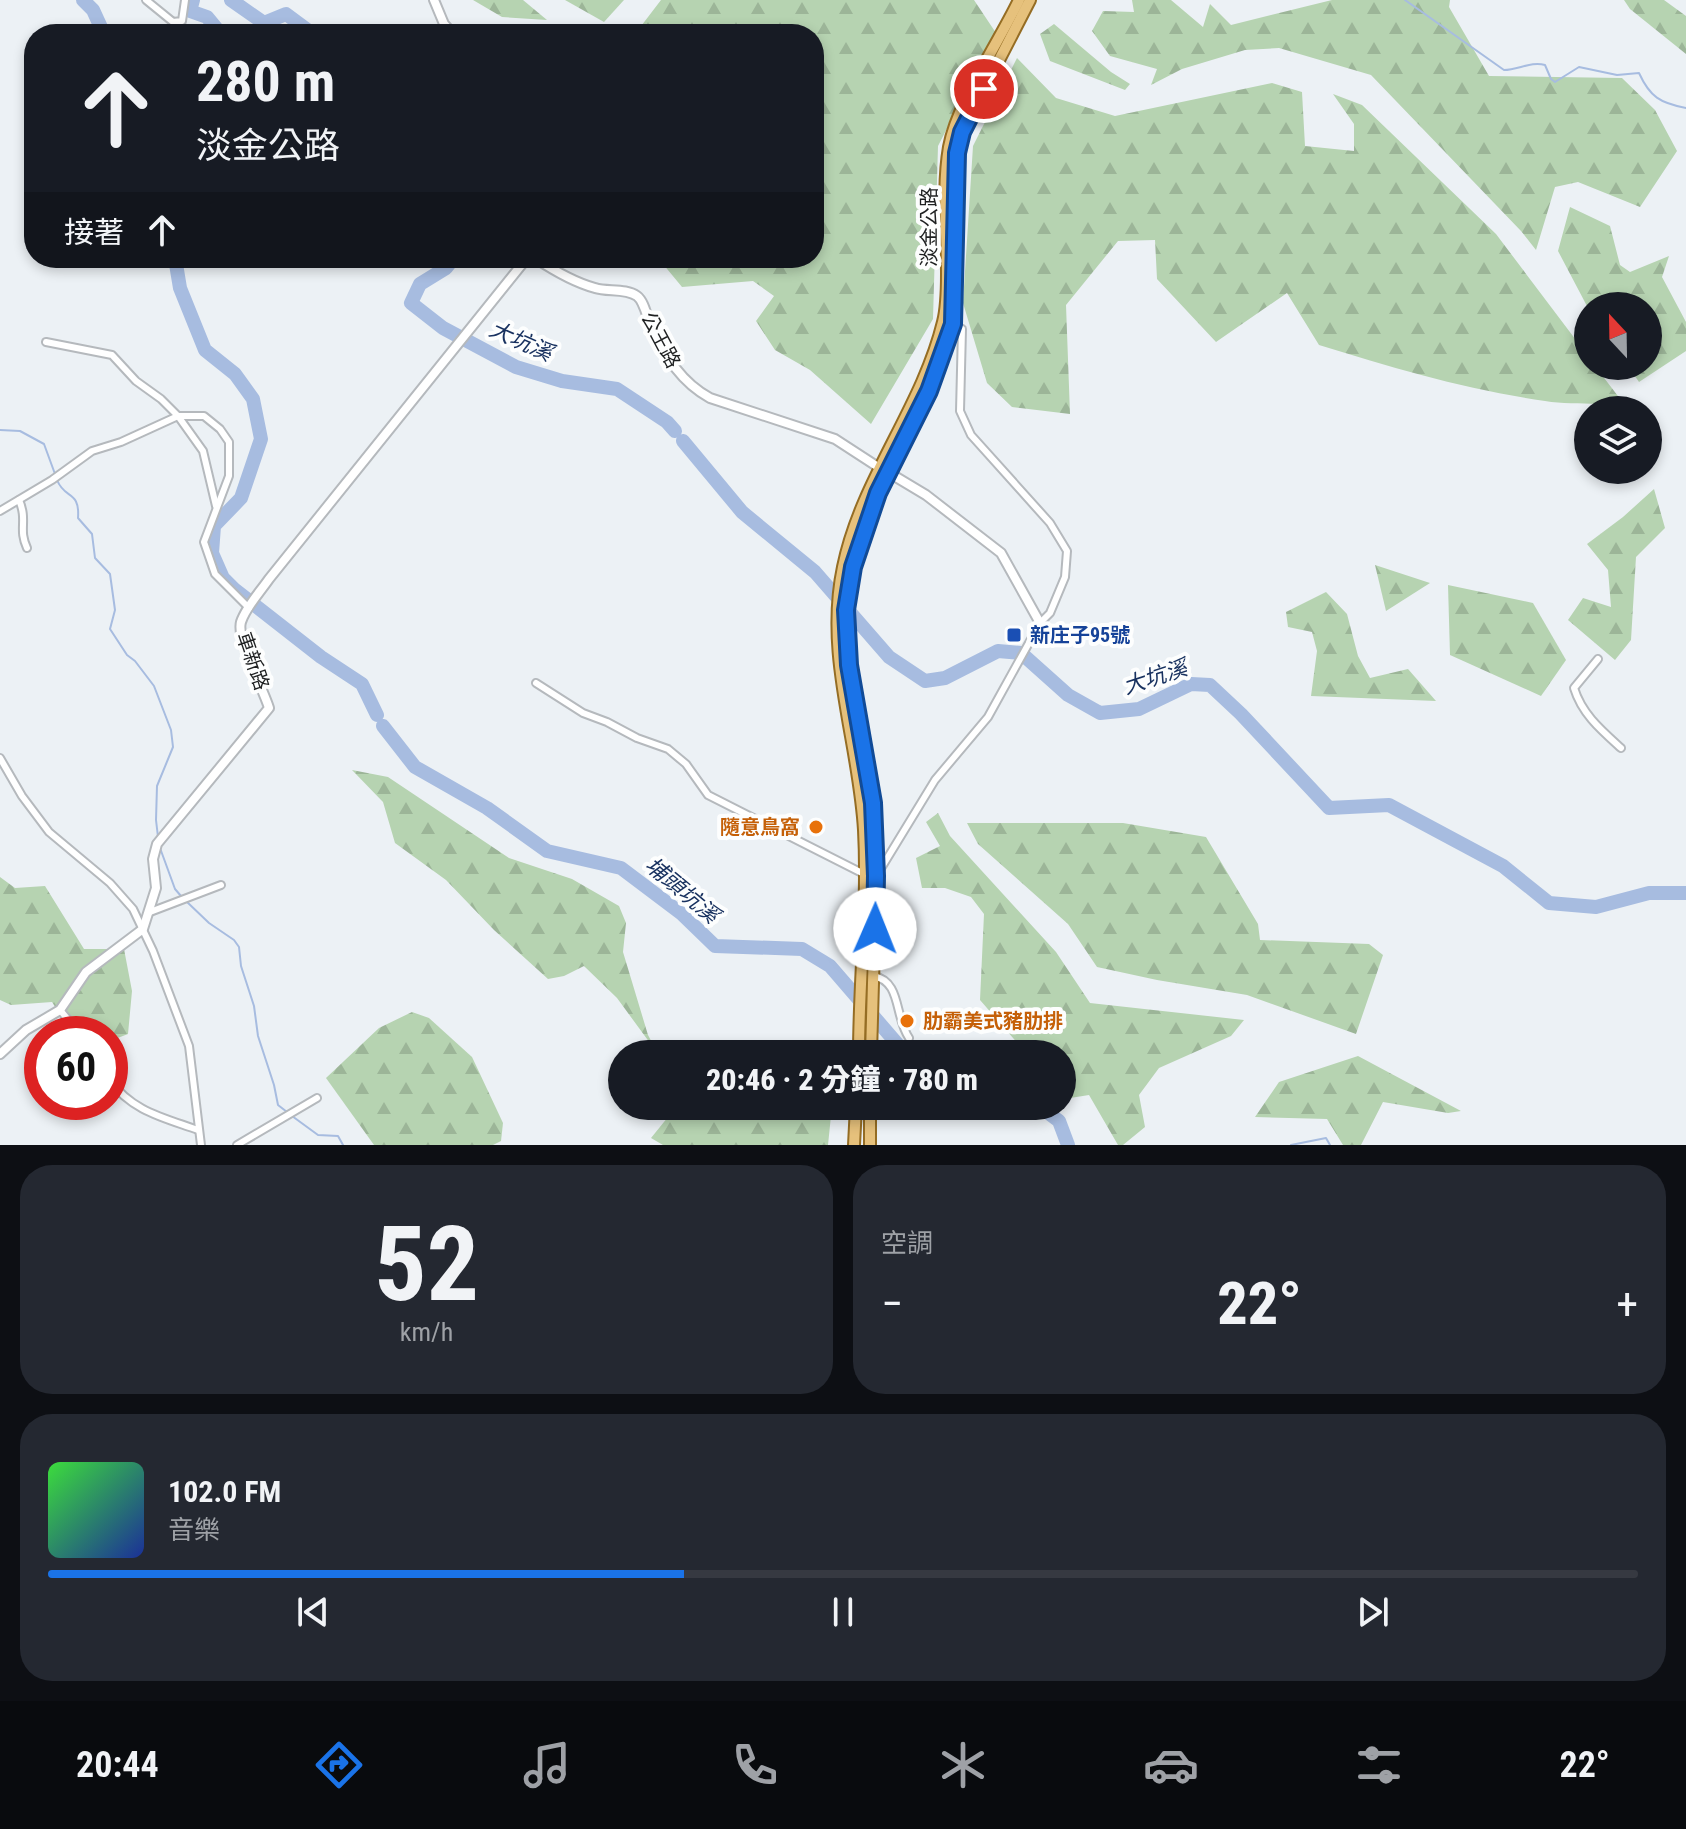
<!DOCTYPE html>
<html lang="zh-TW">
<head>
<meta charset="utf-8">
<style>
  :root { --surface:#171b24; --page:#242831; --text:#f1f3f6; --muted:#9ea1a6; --line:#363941; --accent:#1a73e8 }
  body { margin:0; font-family:"Roboto Condensed","Noto Sans TC",sans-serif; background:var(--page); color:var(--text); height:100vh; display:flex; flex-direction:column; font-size:30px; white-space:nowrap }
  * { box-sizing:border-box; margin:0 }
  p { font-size:26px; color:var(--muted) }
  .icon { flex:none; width:44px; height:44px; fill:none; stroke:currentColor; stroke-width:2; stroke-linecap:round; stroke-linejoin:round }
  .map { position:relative; height:1145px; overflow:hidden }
  .drawer { display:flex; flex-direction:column; gap:20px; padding:20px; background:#0d0f14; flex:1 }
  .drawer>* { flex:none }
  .top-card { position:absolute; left:24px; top:24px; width:800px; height:244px; border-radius:32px; box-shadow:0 4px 12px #0003; background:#171b24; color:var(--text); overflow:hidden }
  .needle { width:52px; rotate:338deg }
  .buttons { position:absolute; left:1574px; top:292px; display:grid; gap:16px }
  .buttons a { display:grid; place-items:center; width:88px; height:88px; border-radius:50%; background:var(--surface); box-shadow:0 4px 12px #0003; font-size:40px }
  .speed { position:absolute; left:24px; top:1016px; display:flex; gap:16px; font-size:40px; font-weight:700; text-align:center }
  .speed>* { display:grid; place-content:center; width:104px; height:104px; border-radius:50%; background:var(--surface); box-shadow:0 4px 12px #0003; line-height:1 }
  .speed .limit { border:12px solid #d22; background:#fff; color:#111 }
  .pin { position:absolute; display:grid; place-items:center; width:68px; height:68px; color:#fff; margin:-34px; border:4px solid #fff; border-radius:50%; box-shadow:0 2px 8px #0007 }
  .me { position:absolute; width:88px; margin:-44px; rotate:1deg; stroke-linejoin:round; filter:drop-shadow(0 0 6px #0008) }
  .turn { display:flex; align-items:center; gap:28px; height:168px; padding:0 40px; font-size:36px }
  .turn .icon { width:104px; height:104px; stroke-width:2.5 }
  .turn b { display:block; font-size:56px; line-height:68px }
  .then { display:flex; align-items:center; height:76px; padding:0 40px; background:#0003; gap:16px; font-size:30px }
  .big { font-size:60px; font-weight:800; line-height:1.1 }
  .drawer .widget { flex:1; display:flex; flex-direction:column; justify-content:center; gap:12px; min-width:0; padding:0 28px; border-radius:32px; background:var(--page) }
  .drawer .dial { align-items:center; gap:0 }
  .dial b { font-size:104px; line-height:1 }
  .song { display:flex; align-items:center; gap:24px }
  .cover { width:96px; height:96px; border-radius:12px; background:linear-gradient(135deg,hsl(120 70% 55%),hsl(230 70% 35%)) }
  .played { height:8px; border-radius:4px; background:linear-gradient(90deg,var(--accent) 40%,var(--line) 40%) }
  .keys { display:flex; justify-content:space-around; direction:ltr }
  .heat { display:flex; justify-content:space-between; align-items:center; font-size:44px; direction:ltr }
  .drawer .tiles { flex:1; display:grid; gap:20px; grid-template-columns:1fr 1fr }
  .widget:last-child { grid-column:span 2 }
  .trip { position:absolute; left:608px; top:1040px; width:468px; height:80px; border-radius:40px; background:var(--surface); box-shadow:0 4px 12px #0003; font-weight:800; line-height:80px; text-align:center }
  .tab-bar { display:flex; height:128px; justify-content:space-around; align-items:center; background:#090b0e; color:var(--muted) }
  .tab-bar .icon { width:56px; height:56px }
  .tab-bar .active { color:var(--accent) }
  .tab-bar b { font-size:36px; color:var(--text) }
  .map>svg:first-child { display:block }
  .forest { fill:url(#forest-firs) }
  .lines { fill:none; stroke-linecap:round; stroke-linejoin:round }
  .stream { stroke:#a7bce0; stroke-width:2 }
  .river { stroke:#a7bce0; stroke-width:14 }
  .minor-casing { stroke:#b5b9bd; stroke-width:10 }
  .tertiary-casing { stroke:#b5b9bd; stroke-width:12 }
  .primary-casing { stroke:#956d24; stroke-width:14 }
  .minor { stroke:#fff; stroke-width:6 }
  .tertiary { stroke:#fff; stroke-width:8 }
  .primary { stroke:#e6c17c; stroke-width:10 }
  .route-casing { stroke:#114b97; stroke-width:20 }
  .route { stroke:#1a73e8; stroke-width:14 }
  .transit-dot { fill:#1a4fb4; stroke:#fdfefe; stroke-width:3 }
  .food-dot { fill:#e8710a; stroke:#fdfefe; stroke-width:3 }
  .labels { text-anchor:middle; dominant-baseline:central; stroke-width:8; stroke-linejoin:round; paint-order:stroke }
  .street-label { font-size:20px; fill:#1e2021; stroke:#fdfefe }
  .transit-label { font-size:20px; font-weight:bold; fill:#164399; stroke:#fdfefe; text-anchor:start }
  .food-label { font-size:20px; font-weight:bold; fill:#c56008; stroke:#fdfefe; text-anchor:end }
  .water-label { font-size:22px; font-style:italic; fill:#193260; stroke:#fdfefe }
</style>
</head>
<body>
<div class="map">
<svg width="1686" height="1145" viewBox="0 0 1686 1145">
  <defs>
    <pattern id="forest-firs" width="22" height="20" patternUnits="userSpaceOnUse" patternTransform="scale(2)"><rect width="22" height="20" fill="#b6d3b1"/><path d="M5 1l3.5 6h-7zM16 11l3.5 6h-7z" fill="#9cb598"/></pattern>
  </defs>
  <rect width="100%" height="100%" fill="#ecf1f5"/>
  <g class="forest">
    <path d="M473,0H523L547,20L502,17Z"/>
    <path d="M565,0H624L604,22Z"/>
    <path d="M661,0H974L996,33L938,146L933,319L871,424L810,370L775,350L756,321L774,296L753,281L682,287L658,258H814V34H635Z"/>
    <path d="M1132,0H1171L1203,27L1210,4L1231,25L1332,0H1450L1449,7L1489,76L1622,78L1655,110L1677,151L1640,207L1578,182L1555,187L1536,250L1521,231L1371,75L1279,48L1245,50L1182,69L1151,85L1157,69L1110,56L1092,31L1103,11L1134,12Z"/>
    <path d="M1624,0H1664L1686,16V54L1630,9Z"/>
    <path d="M1054,24L1111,72L1130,84L1125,90L1050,61L1040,34Z"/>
    <path d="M1017,58L1056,98L1115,116L1272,83L1302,92L1305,146L1354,151V124L1333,94L1362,105L1496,234L1588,356V366H1595L1624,404C1598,403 1570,405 1545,401C1467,390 1393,368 1319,345L1287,293L1216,342L1157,279L1155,240L1118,241L1066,305L1070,414L1012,407L987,383L963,303L973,146Z"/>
    <path d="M1570,207L1610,226L1620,265L1630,272L1669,256L1662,277L1686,322V351L1639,382L1628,366H1648V306H1588V308L1558,251Z"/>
    <path d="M1654,489L1665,528L1636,557L1631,640L1615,660L1568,620L1583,598L1611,607L1608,570L1587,544L1623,517Z"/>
    <path d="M1375,565L1430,583L1386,611Z"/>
    <path d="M1448,585L1533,603L1566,660L1541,696L1450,655Z"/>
    <path d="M1326,592L1347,614L1358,656L1370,678L1408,669L1436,701L1311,696L1317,651L1312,632L1288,627L1286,612Z"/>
    <path d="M352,770L388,777L509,858L572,879L619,906L626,923L623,952L648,1035L658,1054L617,998L584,966L564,976L548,979L494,930L446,880L395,843L383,802Z"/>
    <path d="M938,813L950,836L1056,952L1090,1003L1244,1020L1231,1036L1159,1068L1139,1095L1145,1127L1123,1145H1118L1089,1095L1064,1099L1062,1096V1054H1027L980,1000L984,914L971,897L945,888H922L916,858L940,846L926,822Z"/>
    <path d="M967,823H1123L1206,837L1258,924L1260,940L1369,944L1383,955L1356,1034L1247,995L1157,980L1097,967L1068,924L978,844Z"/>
    <path d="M0,877L15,888L45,886L84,949H124L132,991L128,1034L110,1041V1034H73L52,1002L11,1005L0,1000Z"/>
    <path d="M412,1012L429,1018L472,1057L503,1123L501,1141L493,1145H374L326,1078L379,1028Z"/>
    <path d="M1358,1056L1461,1111L1448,1113L1383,1102L1361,1145H1343L1327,1119L1255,1117L1279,1082Z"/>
    <path d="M662,1106H832L828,1145H663L651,1138L668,1117Z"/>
  </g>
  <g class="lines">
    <g class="stream">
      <path d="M1405,0L1504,70C1518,70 1531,61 1545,65L1551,79L1555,82L1579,67L1617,75L1639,73C1650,97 1660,103 1686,108"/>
      <path d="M0,430L20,431L44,444L55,474"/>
      <path d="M57,480C65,500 80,490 78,518L92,534L95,558L110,574L115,610L110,629L127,655L135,661L154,686L171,730L173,747L157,786L156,820L158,837"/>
      <path d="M160,848L175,889L181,896"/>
      <path d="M186,901L209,923L234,940L239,947L241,966L254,1006L258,1036L274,1085L278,1105L287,1112"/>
      <path d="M292,1116L318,1135L338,1136L343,1145"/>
      <path d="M1291,1145L1326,1138L1330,1145"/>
    </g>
    <g class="river">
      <path d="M83,0L93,10L104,34"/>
      <path d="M193,0L190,11L207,17L221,34"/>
      <path d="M231,0L264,23L286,14L313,34"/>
      <path d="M175,258L180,288L205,350L235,374L253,399L261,439L241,498L214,526L212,553L223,578L234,589L321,657L362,684L377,715"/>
      <path d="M454,258L446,268L420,284L411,303L443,328L516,367L562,381L617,389L667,422L675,431"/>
      <path d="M683,441L742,512L815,572L889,657L925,681L945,678L998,651L1021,653L1068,695L1100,713L1139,709L1191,684L1210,685L1241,714L1329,808L1389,805L1503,866L1549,903L1596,907L1649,893H1686"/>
      <path d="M383,726L415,767L487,808L547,851L621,868L682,914L715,946L802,949L830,966L906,1054"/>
      <path d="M1039,1106L1059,1121L1068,1145"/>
    </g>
    <g class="minor-casing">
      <g id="minor">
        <path d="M146,0L173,22L182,21L185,0"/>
        <path d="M46,342L112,355L136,381L161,399L178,416L203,451L216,506"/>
        <path d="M19,500C28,521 18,529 27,548"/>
        <path d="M0,511L52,480L92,451L121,442L178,416H204L220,429L229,442V476L204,542L215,574L249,608"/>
        <path d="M1598,659L1574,688C1582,714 1601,730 1621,748"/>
        <path d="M536,683L583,713L607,722L637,738L668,749L686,764L708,795L866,875"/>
        <path d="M0,758L22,796L49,832L110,883L133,909L153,951L189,1046L201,1145"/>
        <path d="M877,875L935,780L988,717L1040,623L1050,613L1065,577L1067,551L1050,523L971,435L960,411L962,329L951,323"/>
        <path d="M150,912L221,885"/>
        <path d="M873,976C902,981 894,1016 909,1038"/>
        <path d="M60,1010L80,1034"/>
        <path d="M110,1080C131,1111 165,1118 198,1130"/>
        <path d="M237,1145L317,1098"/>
      </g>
    </g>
    <g class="tertiary-casing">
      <g id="tertiary">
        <path d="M434,0L444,24L453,34"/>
        <path d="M535,258C553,270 573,282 595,288C607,292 626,288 637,296C645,302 647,319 652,329C667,358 681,382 710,398L835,439L875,465"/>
        <path d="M891,474L926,495L1001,553L1040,623"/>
        <path d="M0,1054L26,1030L60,1010L86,972L143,929L156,888L153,859L157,844L269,708C263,688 236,639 241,622C246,607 260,592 269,579L527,258"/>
      </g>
    </g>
    <g class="primary-casing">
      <g id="primary">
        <path d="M859,1054C859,980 868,905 864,830C859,742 824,656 843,567C861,479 922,408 943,322C947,306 947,289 947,274C947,232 942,188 949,147C957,103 999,42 1019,0"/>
        <path d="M871,1054L876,876L874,824L847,651L846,610L853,567L878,493L929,391L953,324L957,153L962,132L1030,0"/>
        <path d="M854,1145L856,1106"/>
        <path d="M870,1145V1106"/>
      </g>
    </g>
    <use href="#minor" class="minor"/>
    <use href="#tertiary" class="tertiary"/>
    <use href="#primary" class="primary"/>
  </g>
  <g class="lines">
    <g class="route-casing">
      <path id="route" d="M875,929L876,876L873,803L849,665L846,610L853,567L878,493L929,391L953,324L957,153L962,132L984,89"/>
    </g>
    <use href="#route" class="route"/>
  </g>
  <rect class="transit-dot" x="1006" y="627" width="16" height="16" rx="4"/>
  <g class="food-dot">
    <circle cx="816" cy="827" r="8"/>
    <circle cx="907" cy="1021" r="8"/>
  </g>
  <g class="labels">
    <g class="street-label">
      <text transform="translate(929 227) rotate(-90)">淡金公路</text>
      <text transform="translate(661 340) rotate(62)">公王路</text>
      <text transform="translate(253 661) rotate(71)">車新路</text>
    </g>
    <g class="transit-label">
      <text x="1030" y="635">新庄子95號</text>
    </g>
    <g class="food-label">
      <text x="800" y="827">隨意鳥窩</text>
      <text x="923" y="1021" text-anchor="start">肋霸美式豬肋排</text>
    </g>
    <g class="water-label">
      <text transform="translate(521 341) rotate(24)">大坑溪</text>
      <text transform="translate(1155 677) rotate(-18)">大坑溪</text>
      <text transform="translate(682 890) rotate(40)">埔頭坑溪</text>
    </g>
  </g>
</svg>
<div class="buttons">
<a><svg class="needle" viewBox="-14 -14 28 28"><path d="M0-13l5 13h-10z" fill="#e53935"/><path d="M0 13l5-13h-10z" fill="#9ea1a6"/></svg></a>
<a><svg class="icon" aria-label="layers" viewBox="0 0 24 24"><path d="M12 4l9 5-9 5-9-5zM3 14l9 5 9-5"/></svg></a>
</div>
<div class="speed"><div class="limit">60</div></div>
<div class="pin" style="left:984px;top:89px;background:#d93025"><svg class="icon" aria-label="arrive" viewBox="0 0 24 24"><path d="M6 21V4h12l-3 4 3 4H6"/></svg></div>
<svg class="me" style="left:875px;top:929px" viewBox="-20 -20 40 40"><circle r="19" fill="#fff"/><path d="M0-13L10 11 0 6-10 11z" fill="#1a73e8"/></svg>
<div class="trip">20:46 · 2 分鐘 · 780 m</div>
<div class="top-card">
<div class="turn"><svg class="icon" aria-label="ahead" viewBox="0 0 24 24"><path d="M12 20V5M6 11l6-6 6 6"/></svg><div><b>280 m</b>淡金公路</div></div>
<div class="then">接著<svg class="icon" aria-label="ahead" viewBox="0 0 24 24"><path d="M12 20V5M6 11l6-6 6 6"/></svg></div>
</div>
</div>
<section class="drawer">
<div class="tiles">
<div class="widget dial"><b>52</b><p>km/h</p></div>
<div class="widget"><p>空調</p>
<div class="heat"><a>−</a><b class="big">22°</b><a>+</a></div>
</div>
<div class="widget">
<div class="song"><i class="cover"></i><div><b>102.0 FM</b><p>音樂</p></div></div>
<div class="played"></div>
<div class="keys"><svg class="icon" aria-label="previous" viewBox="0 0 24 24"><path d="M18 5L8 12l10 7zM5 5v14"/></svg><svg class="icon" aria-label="pause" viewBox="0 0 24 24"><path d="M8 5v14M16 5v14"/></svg><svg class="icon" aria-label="next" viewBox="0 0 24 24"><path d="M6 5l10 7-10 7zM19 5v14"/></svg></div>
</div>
</div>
</section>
<nav class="tab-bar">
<b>20:44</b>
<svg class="icon active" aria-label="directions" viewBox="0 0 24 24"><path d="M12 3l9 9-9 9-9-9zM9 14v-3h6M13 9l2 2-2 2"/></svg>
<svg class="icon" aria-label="music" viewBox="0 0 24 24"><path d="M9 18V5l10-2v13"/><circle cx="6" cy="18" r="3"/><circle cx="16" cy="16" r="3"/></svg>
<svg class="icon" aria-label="phone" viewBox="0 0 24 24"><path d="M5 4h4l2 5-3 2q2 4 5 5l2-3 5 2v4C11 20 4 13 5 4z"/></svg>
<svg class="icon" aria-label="climate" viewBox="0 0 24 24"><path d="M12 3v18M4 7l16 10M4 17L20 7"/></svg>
<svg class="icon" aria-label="car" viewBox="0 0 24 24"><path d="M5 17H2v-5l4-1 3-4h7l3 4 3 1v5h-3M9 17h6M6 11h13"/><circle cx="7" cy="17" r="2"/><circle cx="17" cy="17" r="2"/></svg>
<svg class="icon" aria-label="filters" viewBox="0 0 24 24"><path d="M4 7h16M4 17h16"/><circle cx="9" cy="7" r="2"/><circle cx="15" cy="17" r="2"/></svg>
<b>22°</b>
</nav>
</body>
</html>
